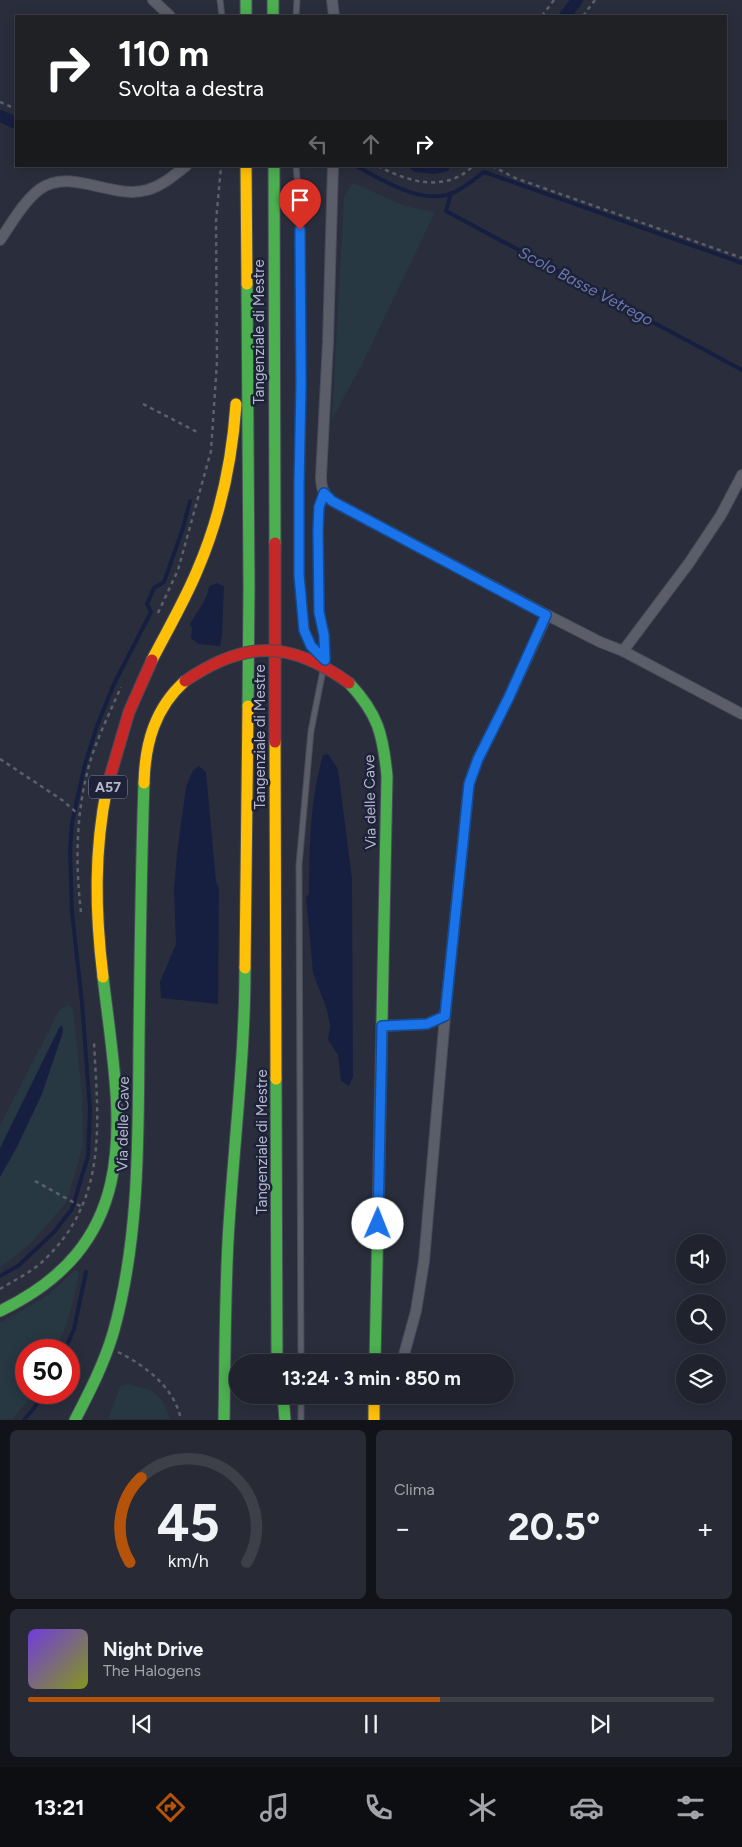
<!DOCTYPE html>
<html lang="it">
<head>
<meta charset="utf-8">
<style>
  :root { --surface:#20222d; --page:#282a35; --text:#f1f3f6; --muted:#a2a4aa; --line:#3d3f49; --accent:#b45309 }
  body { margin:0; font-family:Figtree,sans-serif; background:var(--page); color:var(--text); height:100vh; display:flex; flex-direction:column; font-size:19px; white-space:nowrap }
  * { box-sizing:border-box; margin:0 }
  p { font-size:16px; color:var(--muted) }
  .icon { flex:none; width:28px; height:28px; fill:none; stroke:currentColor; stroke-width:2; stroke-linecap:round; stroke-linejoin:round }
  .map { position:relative; height:1420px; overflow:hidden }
  .sheet { display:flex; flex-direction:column; gap:10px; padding:10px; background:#121319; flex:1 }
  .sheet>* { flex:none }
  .top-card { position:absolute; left:15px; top:15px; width:712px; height:152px; border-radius:0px; box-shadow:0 2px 12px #0003,0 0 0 1px var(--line); background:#202124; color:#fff; overflow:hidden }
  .fabs { position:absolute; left:676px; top:1234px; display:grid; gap:10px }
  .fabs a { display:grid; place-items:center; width:50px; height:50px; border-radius:50%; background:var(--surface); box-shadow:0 2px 12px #0003,0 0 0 1px var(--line); font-size:25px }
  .speed { position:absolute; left:15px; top:1339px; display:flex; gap:10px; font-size:25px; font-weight:700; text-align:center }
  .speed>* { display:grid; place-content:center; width:65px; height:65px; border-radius:50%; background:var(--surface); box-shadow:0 2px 12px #0003,0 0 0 1px var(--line); line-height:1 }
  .speed .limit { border:8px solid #d22; background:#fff; color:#111 }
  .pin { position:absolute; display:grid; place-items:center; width:42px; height:42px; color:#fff; margin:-51px -21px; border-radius:50% 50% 50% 0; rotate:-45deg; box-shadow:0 0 5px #0007 }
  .pin .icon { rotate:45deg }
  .me { position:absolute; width:55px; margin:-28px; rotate:1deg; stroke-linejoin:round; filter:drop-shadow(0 0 4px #0008) }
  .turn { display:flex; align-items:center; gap:18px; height:105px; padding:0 20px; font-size:22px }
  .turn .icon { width:65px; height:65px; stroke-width:2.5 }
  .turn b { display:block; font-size:35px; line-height:42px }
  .lanes { display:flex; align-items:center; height:48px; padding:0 20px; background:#0003; justify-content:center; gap:25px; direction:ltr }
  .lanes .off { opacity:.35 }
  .big { font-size:38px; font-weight:700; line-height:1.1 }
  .sheet .tile { flex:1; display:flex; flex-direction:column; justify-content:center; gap:8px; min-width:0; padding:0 18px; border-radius:8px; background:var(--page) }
  .sheet .dial { align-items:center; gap:0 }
  .dial svg { height:130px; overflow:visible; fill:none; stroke:var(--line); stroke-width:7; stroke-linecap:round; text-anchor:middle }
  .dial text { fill:var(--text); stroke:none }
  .song { display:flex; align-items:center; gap:15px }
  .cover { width:60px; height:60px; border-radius:8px; background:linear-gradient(135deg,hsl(260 70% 55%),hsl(70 70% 35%)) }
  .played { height:5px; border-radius:2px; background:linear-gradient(90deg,var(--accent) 60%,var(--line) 60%) }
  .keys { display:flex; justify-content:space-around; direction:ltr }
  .heat { display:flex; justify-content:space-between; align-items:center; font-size:28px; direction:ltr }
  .sheet .tiles { flex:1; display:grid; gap:10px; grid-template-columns:1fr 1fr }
  .tile:last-child { grid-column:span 2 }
  .trip { position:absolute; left:229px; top:1354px; width:285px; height:50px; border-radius:25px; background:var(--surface); box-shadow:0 2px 12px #0003,0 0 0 1px var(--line); font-weight:700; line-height:50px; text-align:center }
  .tab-bar { display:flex; height:80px; justify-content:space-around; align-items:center; background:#0d0e12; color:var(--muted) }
  .tab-bar .icon { width:35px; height:35px }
  .tab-bar .current { color:var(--accent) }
  .tab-bar b { font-size:22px; color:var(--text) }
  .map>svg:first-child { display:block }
  .green { fill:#273843 }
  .water { fill:#171f41 }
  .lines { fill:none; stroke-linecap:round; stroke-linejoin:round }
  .stream { stroke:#171f41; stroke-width:4 }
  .canal { stroke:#171f41; stroke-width:12 }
  .lane-casing { stroke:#484b58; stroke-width:7 }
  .street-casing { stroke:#484b58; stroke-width:12 }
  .fast-casing { stroke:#484b58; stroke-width:13 }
  .slow-casing { stroke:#484b58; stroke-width:13 }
  .jam-casing { stroke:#484b58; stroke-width:13 }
  .path { stroke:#5d606a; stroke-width:2.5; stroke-dasharray:4 4; stroke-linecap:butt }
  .lane { stroke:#5b5d69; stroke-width:5 }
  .street { stroke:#5b5d69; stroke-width:10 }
  .fast { stroke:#4caf50; stroke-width:11 }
  .slow { stroke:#ffc107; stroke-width:11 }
  .jam { stroke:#c62828; stroke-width:11 }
  .jam-bridge-casing { stroke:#484b58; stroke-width:13; stroke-linecap:butt }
  .jam-bridge { stroke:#c62828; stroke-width:11 }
  .route-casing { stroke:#114b97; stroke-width:12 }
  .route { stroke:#1a73e8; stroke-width:9 }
  .labels { text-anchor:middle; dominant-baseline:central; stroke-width:5; stroke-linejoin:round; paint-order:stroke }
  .shield { fill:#1d2238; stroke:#878ba0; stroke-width:1 }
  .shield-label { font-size:14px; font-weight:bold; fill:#b5b8cc }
  .street-label { font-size:15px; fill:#b5b8cc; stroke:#1d2238 }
  .water-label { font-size:16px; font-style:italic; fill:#6b78ae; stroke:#1d2238 }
</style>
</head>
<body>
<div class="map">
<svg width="742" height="1420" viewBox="0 0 742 1420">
  <rect width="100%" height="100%" fill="#2a2e3c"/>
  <g class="green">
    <path d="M353,183L404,206L435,212L362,364L332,419L344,198Z"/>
    <path d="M70,1005L73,1010L82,1095L83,1145L67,1201L29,1245L0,1267V1126L60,1009Z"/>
    <path d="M75,1270L79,1272C75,1299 67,1325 56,1350H26V1392L35,1393L12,1419L0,1420V1323L47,1296Z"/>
    <path d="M128,1384C156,1391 160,1392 170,1419H108L120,1387Z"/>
  </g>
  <g class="water">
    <path d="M217,583L224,586L222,636L220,646L198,644L191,638L192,628L190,624C197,611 207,601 209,586Z"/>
    <path d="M328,754L338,769L352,879L353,1077L349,1086L341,1081L338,1055L328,1040L330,1026L327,1010L313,973L306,897L309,894C309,847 310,800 323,755Z"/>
    <path d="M199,766L206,772L216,881L219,890L218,1004L161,998L160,982L176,944L174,890L177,853L186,787L193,770Z"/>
    <path d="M62,1025L63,1032L42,1094L17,1147L0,1177V1148L59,1028Z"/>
  </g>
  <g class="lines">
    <g class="stream">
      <path d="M356,166C383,180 423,207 455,192C465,187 475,179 484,172L742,263"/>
      <path d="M451,193L446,211L742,370"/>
      <path d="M0,1276L18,1266L54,1232L72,1209L88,1156L90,1109L82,1003L72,912L70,850L72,823L85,764L97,726L114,684L151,612L147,604L154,588L164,582L183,528L190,501"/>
      <path d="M65,1350L74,1329L86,1272"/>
      <path d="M24,1420L35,1407L43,1392"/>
    </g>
    <g class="canal">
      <path d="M565,16L577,0"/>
      <path d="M0,116L16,123"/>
      <path d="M416,166L435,168L444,166"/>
    </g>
    <g class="lane-casing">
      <g id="lane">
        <path d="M220,0L222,16"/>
        <path d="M296,16L297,0"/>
        <path d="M296,166L300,212L301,285L299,575L304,630L311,646L325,660"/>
        <path d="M301,1362L299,865L311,731L325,660L324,635L319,612L317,530L319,507L324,493"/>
        <path d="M301,1420V1395"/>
      </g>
    </g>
    <g class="street-casing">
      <g id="street">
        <path d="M153,0L170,16"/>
        <path d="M332,0L334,16"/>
        <path d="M333,166L328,342L321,477C321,487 323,494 332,501L547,615L600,642L623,651L742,714"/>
        <path d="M0,240C12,223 23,202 40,189C71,167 112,200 147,190C162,186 174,175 186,166"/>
        <path d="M623,651L689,563L721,515L742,475"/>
        <path d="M382,1026L427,1024L445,1016"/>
        <path d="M402,1362L416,1311L424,1261L445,1016L469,784L478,759L509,697L547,615"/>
      </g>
    </g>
    <g class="fast-casing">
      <g id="fast">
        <path d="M246,0V16"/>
        <path d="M273,0V16"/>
        <path d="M274,166L275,543"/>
        <path d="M247,284L249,587L248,706"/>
        <path d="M349,683C378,714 383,734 387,776L375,1362"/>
        <path d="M276,1079L277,1362"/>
        <path d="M0,1311C150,1239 119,1113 103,977"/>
        <path d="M283,1395L285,1420"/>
        <path d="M75,1420C90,1391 105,1362 114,1330C140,1235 138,1137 139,1040C140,954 141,868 144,783"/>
        <path d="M224,1420C225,1360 225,1301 228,1241C233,1150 245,1059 245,968"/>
      </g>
    </g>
    <g class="slow-casing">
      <g id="slow">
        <path d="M246,166L247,284"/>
        <path d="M152,660C167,631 184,602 197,571C220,518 232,462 236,404"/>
        <path d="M275,742L276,1079"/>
        <path d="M144,783C145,743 155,708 185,681"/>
        <path d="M245,968L248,706"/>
        <path d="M103,977C95,911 94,851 107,787"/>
        <path d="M374,1395V1420"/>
      </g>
    </g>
    <g class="jam-casing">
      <g id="jam">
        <path d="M275,543V742"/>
        <path d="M107,787L129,712L152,660"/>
      </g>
    </g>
    <g class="path">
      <path d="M542,16L554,0"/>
      <path d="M583,16L595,0"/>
      <path d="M0,102L16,109"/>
      <path d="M378,166C408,182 446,193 473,166"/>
      <path d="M492,166L515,178L742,258"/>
      <path d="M143,404L199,433"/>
      <path d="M158,613L178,570L211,451L217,362L216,222L221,166"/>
      <path d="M0,759L62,800L77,813L80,814"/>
      <path d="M81,912C75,863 76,810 90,762C98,736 110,712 121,687"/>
      <path d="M35,1181L82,1207"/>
      <path d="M0,1289C13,1281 30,1273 42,1262C109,1200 98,1124 94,1042"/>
      <path d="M118,1352C146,1366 175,1388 181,1420"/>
    </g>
    <use href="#lane" class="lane"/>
    <use href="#street" class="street"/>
    <use href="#fast" class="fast"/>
    <use href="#slow" class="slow"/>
    <use href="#jam" class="jam"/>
    <g class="jam-bridge-casing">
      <path id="jam-bridge" d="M185,681C245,640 290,640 349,683"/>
    </g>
    <use href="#jam-bridge" class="jam-bridge"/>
  </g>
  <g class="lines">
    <g class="route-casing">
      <path id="route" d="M300,230L301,384L299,486V575L304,630L311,646L325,660L324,635L319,612L318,530L319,507L324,493L332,501L546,615L509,697L478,759L469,784L445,1016L427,1024L382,1026L378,1224"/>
    </g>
    <use href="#route" class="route"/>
  </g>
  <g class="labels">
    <rect class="shield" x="89" y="775.5" width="38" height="23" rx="4"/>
    <g class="shield-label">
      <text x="108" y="787">A57</text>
    </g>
    <g class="street-label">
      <text transform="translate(259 332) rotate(-90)">Tangenziale di Mestre</text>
      <text transform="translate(260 737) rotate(-90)">Tangenziale di Mestre</text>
      <text transform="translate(370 802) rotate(-91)">Via delle Cave</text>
      <text transform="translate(123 1124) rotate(-89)">Via delle Cave</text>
      <text transform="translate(262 1142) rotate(-90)">Tangenziale di Mestre</text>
    </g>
    <g class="water-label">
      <text transform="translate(586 286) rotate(28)">Scolo Basse Vetrego</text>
    </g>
  </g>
</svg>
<div class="fabs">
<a><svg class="icon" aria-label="sound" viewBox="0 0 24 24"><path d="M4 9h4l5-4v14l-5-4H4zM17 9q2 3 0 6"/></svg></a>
<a><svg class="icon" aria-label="search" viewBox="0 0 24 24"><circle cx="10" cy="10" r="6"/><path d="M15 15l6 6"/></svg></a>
<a><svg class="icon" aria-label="layers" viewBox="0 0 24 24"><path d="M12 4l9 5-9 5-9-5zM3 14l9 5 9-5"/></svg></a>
</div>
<div class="speed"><div class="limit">50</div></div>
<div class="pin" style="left:300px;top:230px;background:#d93025"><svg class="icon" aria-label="arrive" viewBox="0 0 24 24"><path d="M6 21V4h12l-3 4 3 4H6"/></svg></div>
<svg class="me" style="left:378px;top:1224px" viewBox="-20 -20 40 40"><circle r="19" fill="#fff"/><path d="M0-13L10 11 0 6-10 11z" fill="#1a73e8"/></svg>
<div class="trip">13:24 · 3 min · 850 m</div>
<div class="top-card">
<div class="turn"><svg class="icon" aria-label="right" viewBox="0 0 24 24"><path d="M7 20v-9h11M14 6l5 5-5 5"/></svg><div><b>110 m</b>Svolta a destra</div></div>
<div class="lanes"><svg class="icon off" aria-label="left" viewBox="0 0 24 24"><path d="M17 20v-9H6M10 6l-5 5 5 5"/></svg><svg class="icon off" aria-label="ahead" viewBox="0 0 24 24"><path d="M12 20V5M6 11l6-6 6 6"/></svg><svg class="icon" aria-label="right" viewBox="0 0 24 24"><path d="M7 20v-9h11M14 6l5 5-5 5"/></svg></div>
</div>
</div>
<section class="sheet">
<div class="tiles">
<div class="tile dial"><svg viewBox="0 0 100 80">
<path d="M14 69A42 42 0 1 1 86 69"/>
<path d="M14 69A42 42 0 0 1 21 17" stroke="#b45309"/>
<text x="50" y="56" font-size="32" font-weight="700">45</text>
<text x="50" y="72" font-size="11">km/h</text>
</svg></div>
<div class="tile"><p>Clima</p>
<div class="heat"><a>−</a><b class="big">20.5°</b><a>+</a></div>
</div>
<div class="tile">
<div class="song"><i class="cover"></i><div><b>Night Drive</b><p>The Halogens</p></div></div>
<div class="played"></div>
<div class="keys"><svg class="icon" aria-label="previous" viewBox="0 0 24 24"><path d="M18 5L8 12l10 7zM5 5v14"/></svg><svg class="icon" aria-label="pause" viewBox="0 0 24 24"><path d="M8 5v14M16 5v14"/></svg><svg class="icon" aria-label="next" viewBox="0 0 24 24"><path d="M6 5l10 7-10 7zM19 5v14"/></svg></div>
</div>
</div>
</section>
<nav class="tab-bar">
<b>13:21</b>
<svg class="icon current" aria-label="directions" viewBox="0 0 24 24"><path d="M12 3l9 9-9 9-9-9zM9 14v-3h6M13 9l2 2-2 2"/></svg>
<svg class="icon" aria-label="music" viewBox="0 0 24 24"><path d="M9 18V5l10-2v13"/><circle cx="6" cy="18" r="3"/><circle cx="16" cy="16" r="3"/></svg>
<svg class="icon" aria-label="phone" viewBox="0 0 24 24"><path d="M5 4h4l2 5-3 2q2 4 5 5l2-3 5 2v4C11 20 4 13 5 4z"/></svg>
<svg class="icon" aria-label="climate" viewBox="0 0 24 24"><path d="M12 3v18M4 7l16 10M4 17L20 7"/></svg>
<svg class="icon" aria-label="car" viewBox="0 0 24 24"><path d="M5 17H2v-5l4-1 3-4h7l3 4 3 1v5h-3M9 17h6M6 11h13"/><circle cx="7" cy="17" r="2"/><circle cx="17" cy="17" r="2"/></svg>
<svg class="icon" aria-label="filters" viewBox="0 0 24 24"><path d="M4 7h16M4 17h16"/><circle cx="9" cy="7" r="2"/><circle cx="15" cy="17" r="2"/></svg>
</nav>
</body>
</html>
